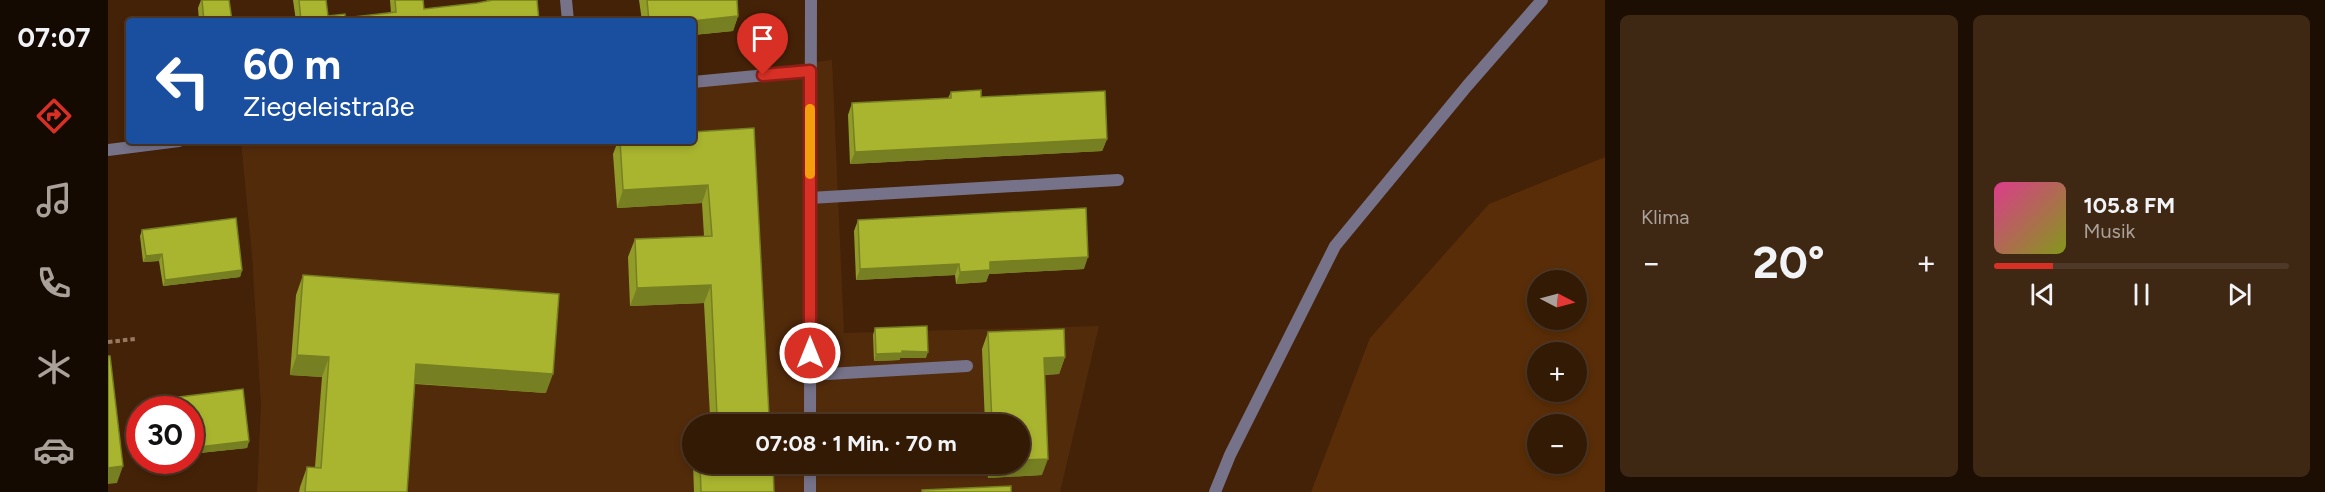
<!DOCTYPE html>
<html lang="de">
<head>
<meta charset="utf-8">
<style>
  :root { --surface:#331a05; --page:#3e2713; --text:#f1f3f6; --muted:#a9a19a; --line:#4e3827; --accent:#d93025 }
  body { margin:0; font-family:Figtree,sans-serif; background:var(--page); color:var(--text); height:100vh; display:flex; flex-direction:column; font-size:22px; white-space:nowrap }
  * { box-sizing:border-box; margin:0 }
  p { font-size:20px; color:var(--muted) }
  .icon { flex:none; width:33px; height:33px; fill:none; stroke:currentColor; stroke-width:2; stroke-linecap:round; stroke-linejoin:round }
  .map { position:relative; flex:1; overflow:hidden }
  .drawer { display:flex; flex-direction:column; gap:15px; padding:15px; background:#1c0e03; width:720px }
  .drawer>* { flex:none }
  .hud { position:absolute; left:18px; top:18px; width:570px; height:126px; border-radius:6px; box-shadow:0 3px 9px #0003,0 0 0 2px var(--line); background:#1a4fa0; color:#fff; overflow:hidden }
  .needle { width:39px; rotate:96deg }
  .controls { position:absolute; left:1419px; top:270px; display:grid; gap:12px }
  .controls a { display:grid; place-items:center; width:60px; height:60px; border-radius:50%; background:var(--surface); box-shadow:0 3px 9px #0003,0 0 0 2px var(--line); font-size:30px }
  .speed { position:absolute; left:18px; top:396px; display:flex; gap:12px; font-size:30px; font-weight:700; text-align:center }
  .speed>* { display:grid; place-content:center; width:78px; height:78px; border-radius:50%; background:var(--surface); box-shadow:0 3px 9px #0003,0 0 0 2px var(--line); line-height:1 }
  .speed .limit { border:9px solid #d22; background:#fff; color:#111 }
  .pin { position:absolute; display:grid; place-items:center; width:51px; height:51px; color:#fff; margin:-62px -26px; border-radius:50% 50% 50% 0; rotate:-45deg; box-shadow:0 0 6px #0007 }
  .pin .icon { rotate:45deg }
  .me { position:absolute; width:66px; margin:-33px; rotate:0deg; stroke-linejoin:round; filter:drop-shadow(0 0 4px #0008) }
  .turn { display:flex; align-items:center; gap:21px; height:126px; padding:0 18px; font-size:27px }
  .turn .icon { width:78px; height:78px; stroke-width:2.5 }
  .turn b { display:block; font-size:42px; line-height:51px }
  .big { font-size:45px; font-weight:700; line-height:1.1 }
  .drawer .widget { flex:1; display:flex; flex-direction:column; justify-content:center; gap:9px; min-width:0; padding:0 21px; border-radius:9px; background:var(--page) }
  .song { display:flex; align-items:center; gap:18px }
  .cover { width:72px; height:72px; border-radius:9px; background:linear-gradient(135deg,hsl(330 70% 55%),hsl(70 70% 35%)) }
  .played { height:6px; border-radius:3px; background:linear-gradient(90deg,var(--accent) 20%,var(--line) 20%) }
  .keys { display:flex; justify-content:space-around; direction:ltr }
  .heat { display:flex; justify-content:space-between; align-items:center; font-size:33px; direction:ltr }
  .drawer .tiles { flex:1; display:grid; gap:15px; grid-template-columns:repeat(2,1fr) }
  .trip { position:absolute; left:574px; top:414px; width:348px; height:60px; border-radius:30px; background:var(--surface); box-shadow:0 3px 9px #0003,0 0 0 2px var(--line); font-weight:700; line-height:60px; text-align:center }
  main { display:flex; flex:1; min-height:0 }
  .tabs { display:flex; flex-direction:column; width:108px; justify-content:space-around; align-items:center; background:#140a02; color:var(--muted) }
  .tabs .icon { width:42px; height:42px }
  .tabs .on { color:var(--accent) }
  .tabs b { font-size:27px; color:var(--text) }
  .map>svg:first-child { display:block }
  .built { fill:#522b0b; fill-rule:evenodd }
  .green { fill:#592d07; fill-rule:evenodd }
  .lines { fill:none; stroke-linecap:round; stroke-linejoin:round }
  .path { stroke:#977861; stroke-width:4; stroke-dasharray:4.5 3; stroke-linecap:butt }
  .lane { stroke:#767289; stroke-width:12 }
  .street { stroke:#767289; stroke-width:12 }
  .wall { fill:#919c28 }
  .shaded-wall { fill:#767f21 }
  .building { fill:#a9b52f; stroke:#767f21; stroke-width:1.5 }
  .route-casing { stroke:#8d1f18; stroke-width:15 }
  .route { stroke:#d93025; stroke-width:10 }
  .slow { stroke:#f59e0b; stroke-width:10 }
</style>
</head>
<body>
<main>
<nav class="tabs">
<b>07:07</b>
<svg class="icon on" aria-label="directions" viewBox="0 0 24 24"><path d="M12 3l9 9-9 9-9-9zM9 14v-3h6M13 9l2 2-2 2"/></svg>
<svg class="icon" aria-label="music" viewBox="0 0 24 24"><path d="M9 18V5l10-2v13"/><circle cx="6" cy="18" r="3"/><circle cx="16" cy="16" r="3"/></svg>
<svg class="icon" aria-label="phone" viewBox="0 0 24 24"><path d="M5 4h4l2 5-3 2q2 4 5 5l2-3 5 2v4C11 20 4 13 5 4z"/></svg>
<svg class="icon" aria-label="climate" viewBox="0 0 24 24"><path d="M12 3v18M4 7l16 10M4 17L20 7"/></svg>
<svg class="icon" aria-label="car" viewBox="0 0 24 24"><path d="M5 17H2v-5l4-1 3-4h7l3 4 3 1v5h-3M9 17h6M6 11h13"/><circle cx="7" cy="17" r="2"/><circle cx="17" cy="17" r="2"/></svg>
</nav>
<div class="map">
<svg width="1497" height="492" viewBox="0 0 1497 492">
  <rect width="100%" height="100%" fill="#442207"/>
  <path class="built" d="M724,60L736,333L991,326L952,492H149L153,405L144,255L133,141H585V77ZM585,424H912V464H585Z"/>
  <path class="green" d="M1497,157V492H1203L1262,338L1381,204ZM1430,280H1468V320H1430ZM1430,352H1468V392H1430ZM1430,424H1468V464H1430Z"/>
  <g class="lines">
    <path class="path" d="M0,342L27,339"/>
    <g class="lane">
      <path d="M702,198L1010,180"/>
      <path d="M702,375L859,366"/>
      <path d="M1107,492L1122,455L1227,246L1359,86L1434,0"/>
    </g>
    <g class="street">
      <path d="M458,0L460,21"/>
      <path d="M585,82L702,71"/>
      <path d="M0,150L71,141"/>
      <path d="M702,424L703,0"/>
      <path d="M702,492V464"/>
    </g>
  </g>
  <g class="wall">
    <path d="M93,0H121L124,21H91L90,8Z"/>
    <path d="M185,0H218L220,16L237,18L283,13L282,0H315L316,9L369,3L379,1V0H429L431,21H188Z"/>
    <path d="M531,0H629L630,16L625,31L585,35V21H534Z"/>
    <path d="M843,92L873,97L999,139L994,151L742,164L740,115L744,103L840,98Z"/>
    <path d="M646,128L661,415L664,424H588L591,417L602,416L596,303L522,306L520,257L527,239L596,236L594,203L509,208L505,154L510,141H585Z"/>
    <path d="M750,220L976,269L881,274L878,282L848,284L847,275L748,280L746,231Z"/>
    <path d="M34,230L134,270L132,277L55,286L51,261L35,262L32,236Z"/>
    <path d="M195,275L438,393L307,384L299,492H191L192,487L199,467H207L214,377L182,375L188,295Z"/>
    <path d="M767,328L818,358H792V360L766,361L765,335Z"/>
    <path d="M880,332L957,357L951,374L936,375L934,475L880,478L879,464H912V424H877L874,349Z"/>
    <path d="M135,389L141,441L139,448L82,454V410H53L52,406L55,399Z"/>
    <path d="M585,432V464H665L666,492H586L584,434Z"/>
  </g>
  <g class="shaded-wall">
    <path d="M630,16L625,31L585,35V21Z"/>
    <path d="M999,139L994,151L742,164L747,152Z"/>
    <path d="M600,185L594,203L509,208L515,190Z"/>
    <path d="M54,254L51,261L35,262L38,256Z"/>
    <path d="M980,257L976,269L881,274L878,282L848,284L852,272L882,262Z"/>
    <path d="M851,264L847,275L748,280L752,269Z"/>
    <path d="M134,270L132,277L55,286L57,280Z"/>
    <path d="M603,285L596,303L522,306L529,288Z"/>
    <path d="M794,351L820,352L818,358H792V360L766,361L768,354Z"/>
    <path d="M189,355L221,357L214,377L182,375Z"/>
    <path d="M957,357L951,374L929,375L936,358Z"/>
    <path d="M308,364L445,374L438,393L301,383Z"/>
    <path d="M141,441L139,448L82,454V448Z"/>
    <path d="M940,459L934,475L880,478L885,464H912V460Z"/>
    <path d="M15,466L9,483L0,484V468Z"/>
  </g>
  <g class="building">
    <path d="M94,0H121L124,21H96Z"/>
    <path d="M191,0H218L220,16L237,14V18L288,12L287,0H315L316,9L369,3L385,0H429L431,21H193Z"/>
    <path d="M539,0H629L630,16L584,21H541Z"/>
    <path d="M873,90V97L997,91L999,139L747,152L744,103L843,98V92Z"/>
    <path d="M646,128L661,415H664V424H591V417L609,416L603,285L529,288L527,239L604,236L600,185L515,190L512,141H585V132Z"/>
    <path d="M978,208L980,257L882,262V270L852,272L851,264L752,269L750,220Z"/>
    <path d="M128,218L134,270L57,280L54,254L38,256L34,230Z"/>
    <path d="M195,275L451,294L445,374L308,364L299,492H197L199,467L213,468L221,357L189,355Z"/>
    <path d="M819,326L820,352L794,351V353L768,354L767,328Z"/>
    <path d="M956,329L957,357L936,358L940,459L912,460V424H884L880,332Z"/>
    <path d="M0,356H2L15,466L0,468Z"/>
    <path d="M135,389L141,441L82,448V410H56L55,399Z"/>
    <path d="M592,464H665L666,492H593Z"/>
    <path d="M903,486V492H814V490Z"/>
  </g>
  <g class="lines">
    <g class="route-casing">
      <path id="route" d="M655,75L702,71V353"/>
    </g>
    <use href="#route" class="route"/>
    <path class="slow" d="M702,174V109"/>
  </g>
</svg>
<div class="controls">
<a><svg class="needle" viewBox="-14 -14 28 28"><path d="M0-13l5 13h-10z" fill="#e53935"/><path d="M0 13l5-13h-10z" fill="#a9a19a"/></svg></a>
<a>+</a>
<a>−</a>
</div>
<div class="speed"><div class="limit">30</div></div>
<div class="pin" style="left:655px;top:75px;background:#d93025"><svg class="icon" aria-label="arrive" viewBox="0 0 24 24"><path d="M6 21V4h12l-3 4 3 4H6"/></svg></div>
<svg class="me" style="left:702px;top:353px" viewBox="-20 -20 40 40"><circle r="17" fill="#d93025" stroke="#fff" stroke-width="3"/><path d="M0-11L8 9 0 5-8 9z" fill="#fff"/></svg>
<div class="trip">07:08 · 1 Min. · 70 m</div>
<div class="hud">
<div class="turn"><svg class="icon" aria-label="left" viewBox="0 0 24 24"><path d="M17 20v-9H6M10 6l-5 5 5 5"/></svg><div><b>60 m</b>Ziegeleistraße</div></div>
</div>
</div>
<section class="drawer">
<div class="tiles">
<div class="widget"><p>Klima</p>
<div class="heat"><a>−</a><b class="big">20°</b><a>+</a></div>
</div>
<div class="widget">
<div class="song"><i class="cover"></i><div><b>105.8 FM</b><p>Musik</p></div></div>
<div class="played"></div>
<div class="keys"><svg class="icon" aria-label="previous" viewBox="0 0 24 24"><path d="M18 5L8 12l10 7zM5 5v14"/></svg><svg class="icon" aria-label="pause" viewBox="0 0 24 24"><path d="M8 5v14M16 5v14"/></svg><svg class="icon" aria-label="next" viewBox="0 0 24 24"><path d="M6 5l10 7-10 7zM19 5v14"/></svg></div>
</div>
</div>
</section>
</main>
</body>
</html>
